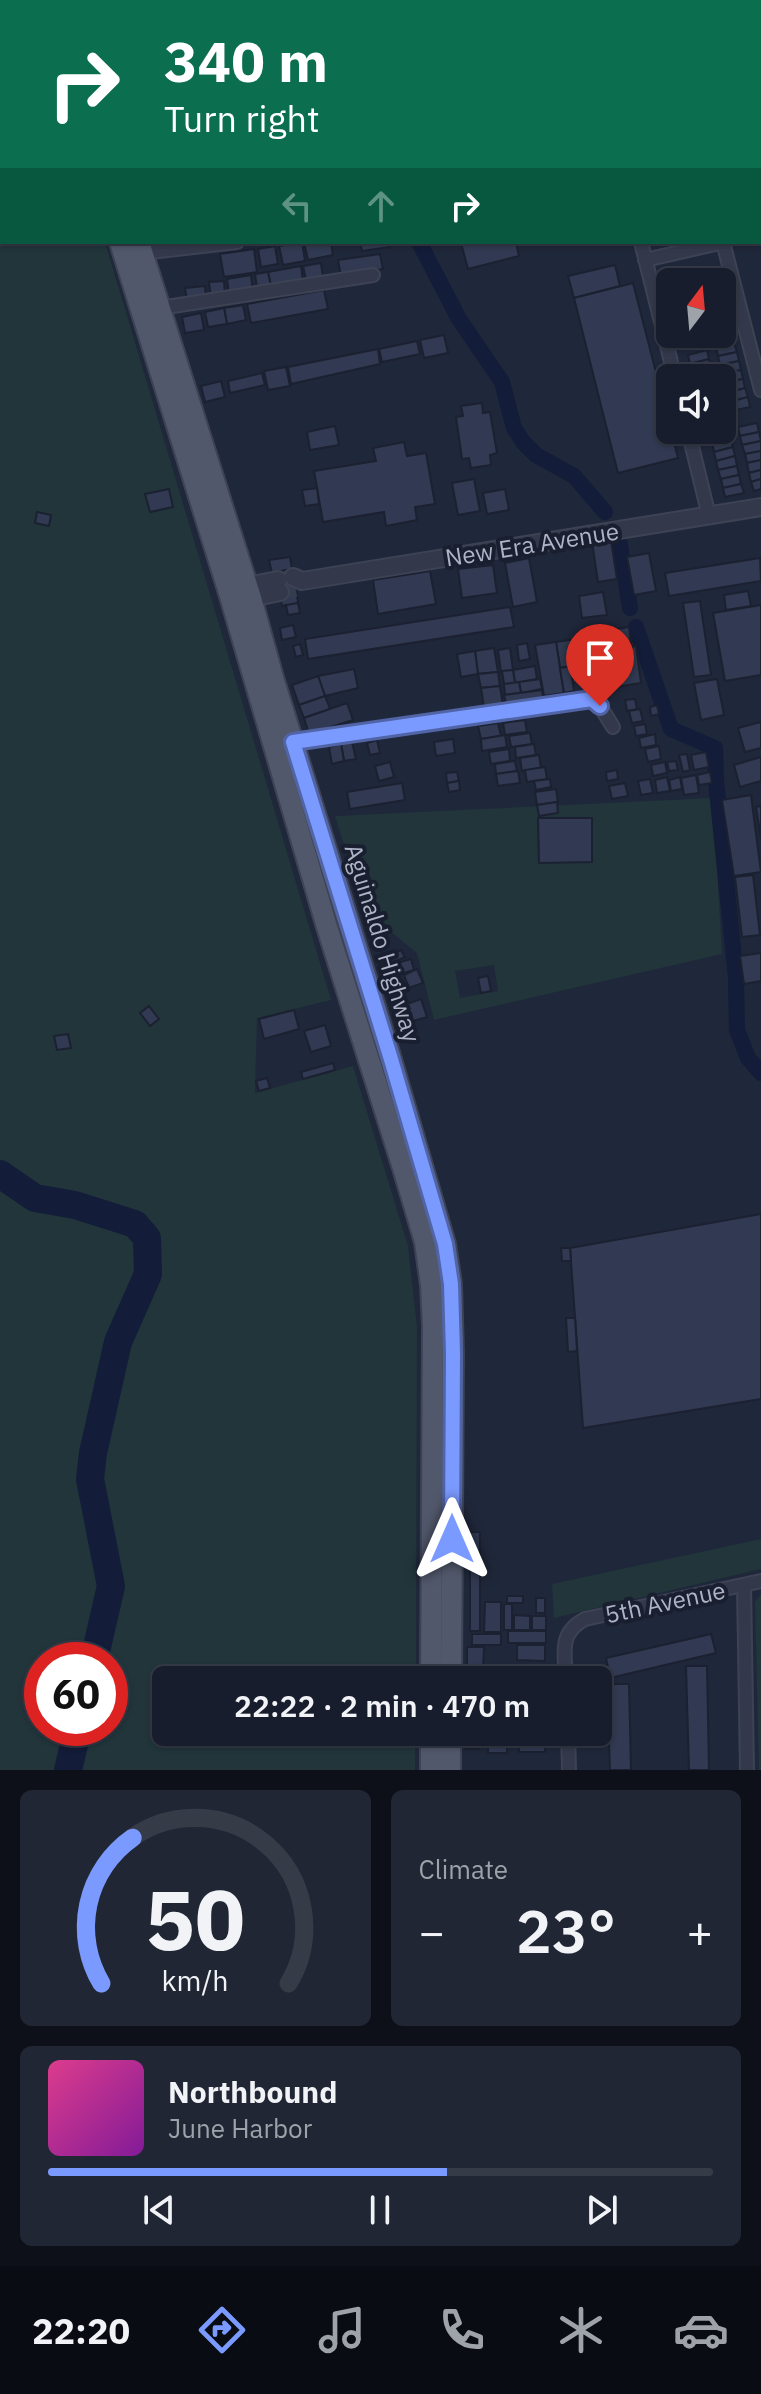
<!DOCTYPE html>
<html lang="en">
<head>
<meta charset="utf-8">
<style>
  :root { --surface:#171d2c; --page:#202634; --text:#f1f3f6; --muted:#9ea2a9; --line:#363b48; --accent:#7b9aff }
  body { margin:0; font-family:"IBM Plex Sans",sans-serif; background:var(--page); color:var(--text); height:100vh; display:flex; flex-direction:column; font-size:30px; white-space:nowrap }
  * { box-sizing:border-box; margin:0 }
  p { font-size:26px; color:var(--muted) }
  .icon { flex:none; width:44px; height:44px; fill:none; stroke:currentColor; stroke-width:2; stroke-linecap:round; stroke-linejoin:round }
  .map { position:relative; height:1770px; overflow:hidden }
  .details { display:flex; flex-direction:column; gap:20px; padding:20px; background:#0d1018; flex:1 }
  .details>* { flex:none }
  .top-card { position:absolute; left:0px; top:0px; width:762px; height:244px; box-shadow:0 2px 6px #0004,0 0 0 2px var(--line); background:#0b6e4f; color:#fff; overflow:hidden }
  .needle { width:52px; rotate:16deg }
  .tools { position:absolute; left:656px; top:268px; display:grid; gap:16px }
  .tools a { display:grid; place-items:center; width:80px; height:80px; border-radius:12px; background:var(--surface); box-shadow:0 2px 6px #0004,0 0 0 2px var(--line); font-size:40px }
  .speed { position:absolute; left:24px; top:1642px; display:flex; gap:16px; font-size:40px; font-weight:700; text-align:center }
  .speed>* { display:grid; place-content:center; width:104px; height:104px; border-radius:50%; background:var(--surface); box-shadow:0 2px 6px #0004,0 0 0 2px var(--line); line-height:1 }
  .speed .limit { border:12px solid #d22; background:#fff; color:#111 }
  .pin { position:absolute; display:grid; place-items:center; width:68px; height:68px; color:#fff; margin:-82px -34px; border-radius:50% 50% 50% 0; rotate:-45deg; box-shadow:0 0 8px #0007 }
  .pin .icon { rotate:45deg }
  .me { position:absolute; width:88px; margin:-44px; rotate:0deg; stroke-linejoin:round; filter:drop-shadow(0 0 6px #0008) }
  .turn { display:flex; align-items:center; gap:28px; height:168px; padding:0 32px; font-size:36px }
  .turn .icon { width:104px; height:104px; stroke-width:2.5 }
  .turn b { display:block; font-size:56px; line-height:68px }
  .lanes { display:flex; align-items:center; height:76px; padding:0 32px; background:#0003; justify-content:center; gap:40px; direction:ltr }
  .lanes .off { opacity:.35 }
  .big { font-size:60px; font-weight:600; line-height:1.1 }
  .details .tile { flex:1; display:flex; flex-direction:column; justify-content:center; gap:12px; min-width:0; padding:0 28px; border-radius:12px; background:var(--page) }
  .details .dial { align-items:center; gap:0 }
  .dial svg { height:208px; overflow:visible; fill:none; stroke:var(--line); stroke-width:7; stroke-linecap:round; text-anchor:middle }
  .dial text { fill:var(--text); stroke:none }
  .song { display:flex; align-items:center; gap:24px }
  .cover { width:96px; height:96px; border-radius:12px; background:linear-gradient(135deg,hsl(330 70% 55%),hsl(290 70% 35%)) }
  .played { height:8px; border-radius:4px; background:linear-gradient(90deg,var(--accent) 60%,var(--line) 60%) }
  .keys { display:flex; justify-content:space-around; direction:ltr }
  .heat { display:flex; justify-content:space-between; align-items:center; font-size:44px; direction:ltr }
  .details .tiles { flex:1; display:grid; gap:20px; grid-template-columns:1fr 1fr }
  .tile:last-child { grid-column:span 2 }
  .trip { position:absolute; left:152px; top:1666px; width:460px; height:80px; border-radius:12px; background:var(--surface); box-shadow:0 2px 6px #0004,0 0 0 2px var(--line); font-weight:600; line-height:80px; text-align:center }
  .tabs { display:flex; height:128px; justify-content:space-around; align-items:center; background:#090c12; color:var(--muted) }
  .tabs .icon { width:56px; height:56px }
  .tabs .current { color:var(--accent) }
  .tabs b { font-size:36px; color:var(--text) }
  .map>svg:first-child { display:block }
  .green { fill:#21353b; fill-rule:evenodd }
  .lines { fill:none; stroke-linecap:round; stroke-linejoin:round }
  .canal { stroke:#131c38; stroke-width:16 }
  .river { stroke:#131c38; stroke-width:28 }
  .building { fill:#313a52; stroke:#1b2131; stroke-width:2 }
  .tertiary-tunnel { stroke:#343c4f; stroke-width:16; stroke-dasharray:16 8; stroke-linecap:butt }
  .minor-casing { stroke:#3d4354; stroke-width:16 }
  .tertiary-casing { stroke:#3d4354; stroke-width:20 }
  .primary-casing { stroke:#3d4354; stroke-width:24 }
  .minor { stroke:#33394b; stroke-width:12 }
  .tertiary { stroke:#33394b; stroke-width:16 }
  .primary { stroke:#51586b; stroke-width:20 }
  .route-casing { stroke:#5064a6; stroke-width:20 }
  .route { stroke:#7b9aff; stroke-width:14 }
  .labels { text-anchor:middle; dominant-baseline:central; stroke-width:8; stroke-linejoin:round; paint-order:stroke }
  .street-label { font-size:24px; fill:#aeb4c7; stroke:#191f2f }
</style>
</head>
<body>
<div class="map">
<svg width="761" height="1770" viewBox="0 0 761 1770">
  <rect width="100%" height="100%" fill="#1f273a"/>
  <g class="green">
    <path d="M2,72V242H105L331,1000L257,1018L255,1093L353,1066L408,1246L417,1327L416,1680H166V1732H415V1770H0V73ZM42,1660H110V1728H42Z"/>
    <path d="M713,798L722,954L434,1020L417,953L365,911L335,816ZM494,965L498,991L460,998L455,971Z"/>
    <path d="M761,1539V1569L554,1618L552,1584Z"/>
    <path d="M761,1594V1770H759L755,1602Z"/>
  </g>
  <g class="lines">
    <g class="canal">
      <path d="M325,0L326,2"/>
      <path d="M419,242L459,319L502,382L514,428L523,442L536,455L574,476L605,512"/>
      <path d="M619,539L630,608"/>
      <path d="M636,627L671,729L715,748L716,781L736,978L737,1030L748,1058L761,1073"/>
    </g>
    <g class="river">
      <path d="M0,1174L35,1198L75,1205L135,1224L147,1238L148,1274L118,1342L93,1453L90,1479L111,1586L94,1660"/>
      <path d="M68,1770L78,1728"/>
    </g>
  </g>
  <g class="building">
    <path d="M302,242L305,261L283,265L279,246Z"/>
    <path d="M304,242H331L333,255L308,260Z"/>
    <path d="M360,242H389L390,247L362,251Z"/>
    <path d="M465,242H516L519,256L468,269L461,243Z"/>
    <path d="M275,246L278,264L261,267L258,249Z"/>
    <path d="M254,249L257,272L224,277L220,254Z"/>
    <path d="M380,254L383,269L341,276L338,260Z"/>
    <path d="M321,263L323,277L306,280L303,266Z"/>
    <path d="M615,265L620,286L574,298L568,276Z"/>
    <path d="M301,266L303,281L271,286L268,272Z"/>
    <path d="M716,270L718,279L699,282L697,274Z"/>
    <path d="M268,272L271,286L257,288L255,274Z"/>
    <path d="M251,275L253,291L229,294L227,279Z"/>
    <path d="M687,275L689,282H670V285L669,279Z"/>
    <path d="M224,281L225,296L211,298L209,282Z"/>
    <path d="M633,283L678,458L618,473L574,298Z"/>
    <path d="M205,286L206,298L187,301L185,288Z"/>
    <path d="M324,290L328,309L251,323L247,304Z"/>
    <path d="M243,305L246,320L227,324L224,308Z"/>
    <path d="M224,308L227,324L208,327L205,312Z"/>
    <path d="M201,313L204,330L185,333L182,317Z"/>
    <path d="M729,325L731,334L713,338L712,334H722V326Z"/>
    <path d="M682,334H701L703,339L684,343Z"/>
    <path d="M444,335L448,353L424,358L420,340Z"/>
    <path d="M417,341L420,354L382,362L379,349Z"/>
    <path d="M734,343L737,352L718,356L716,347Z"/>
    <path d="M378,349L380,364L291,384L288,367Z"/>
    <path d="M707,350L709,359L690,364L688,355Z"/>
    <path d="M737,352L739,361L720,365L718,356Z"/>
    <path d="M709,359L711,369L692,373L690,364Z"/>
    <path d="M739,361L741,370L722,374L720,365Z"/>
    <path d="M286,367L290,386L268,390L264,371Z"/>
    <path d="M711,369L713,378H694L692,373Z"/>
    <path d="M741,370L743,379L724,383L722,374Z"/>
    <path d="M262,373L265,385L230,393L228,381Z"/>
    <path d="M743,379L745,388L727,393L724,383Z"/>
    <path d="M221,381L225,397L205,402L201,386Z"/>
    <path d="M745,388L748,397L729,402L727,393Z"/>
    <path d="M748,397L750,407L731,411L729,402Z"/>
    <path d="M482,403L483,413L490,412L497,453L490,455L491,465L471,468L469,458L462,459L456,417L463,416L461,406Z"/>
    <path d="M757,423L759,432L740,436L738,427Z"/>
    <path d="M335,426L339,445L310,450L307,432Z"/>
    <path d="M728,429L730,438L712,442L710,433Z"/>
    <path d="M759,432L761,441L742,445L740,436Z"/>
    <path d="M730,438L733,447L714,452L712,442Z"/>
    <path d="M761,441V451L745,454L742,445Z"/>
    <path d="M404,442L407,456L426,453L435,504L415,507L417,520L386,526L384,512L323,522L314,471L376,461L373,448Z"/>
    <path d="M733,447L735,456L716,461L714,452Z"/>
    <path d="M761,451V460L747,463L745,454Z"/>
    <path d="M735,456L737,466L718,470L716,461Z"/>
    <path d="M761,460V470L749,473L747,463Z"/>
    <path d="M737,466L739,475L721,479L718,470Z"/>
    <path d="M761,470V479L751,482L749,473Z"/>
    <path d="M739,475L741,484L723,488L721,479Z"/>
    <path d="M474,479L480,511L458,515L452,483Z"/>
    <path d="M761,479V489L754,491L751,482Z"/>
    <path d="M741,484L744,493L725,497L723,488Z"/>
    <path d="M317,488L319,504L305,506L302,490Z"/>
    <path d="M169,489L173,507L150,512L145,494Z"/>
    <path d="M505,489L509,510L487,514L483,493Z"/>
    <path d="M37,512L51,515L49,526L35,523Z"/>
    <path d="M611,540L617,579L598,582L592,542Z"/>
    <path d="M649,553L656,591L634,595L627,557Z"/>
    <path d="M290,557L292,569L272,573L269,560Z"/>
    <path d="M529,558L537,602L513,607L505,563Z"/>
    <path d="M760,558L761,581L669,596L665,573Z"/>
    <path d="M493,565L497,593L462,598L458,569Z"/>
    <path d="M292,569L300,613L288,615L286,605L282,606L276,572Z"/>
    <path d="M430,571L436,604L378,614L373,580Z"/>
    <path d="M748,591L751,606L726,610L724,595Z"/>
    <path d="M603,592L607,615L582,618L579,596Z"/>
    <path d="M700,601L711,675L694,677L683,603Z"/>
    <path d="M298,603L300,613L288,615L286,605Z"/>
    <path d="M761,605V675L725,681L713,613Z"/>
    <path d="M510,607L514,627L308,659L305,639Z"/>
    <path d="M293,625L296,637L282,640L280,628Z"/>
    <path d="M629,627L631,645L596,651L593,633Z"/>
    <path d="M576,639L580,665L560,668L556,642Z"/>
    <path d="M556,642L564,693L544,696L535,645Z"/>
    <path d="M527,643L530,659L519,661L517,645Z"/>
    <path d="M300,644L303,655L296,657L293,646Z"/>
    <path d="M636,646L641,683L602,689L596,652Z"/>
    <path d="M494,648L498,672L478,674L475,651Z"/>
    <path d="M510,648L513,670L501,672L498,650Z"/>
    <path d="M475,651L478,674L461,677L457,654Z"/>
    <path d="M589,656L593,680L583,681L579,657Z"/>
    <path d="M580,665L583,681L573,683L570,666Z"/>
    <path d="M535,666L537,679L515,683L513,670Z"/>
    <path d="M570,666L574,691L564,693L560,668Z"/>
    <path d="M354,669L358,688L325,696L318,676Z"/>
    <path d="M513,670L515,683L504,684L502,671Z"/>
    <path d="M498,672L500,686L481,688L478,674Z"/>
    <path d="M318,676L325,696L299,705L292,685Z"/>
    <path d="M540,679L542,689L521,693L519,682Z"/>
    <path d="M717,679L724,715L701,720L694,683Z"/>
    <path d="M519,682L521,693L505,695L504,684Z"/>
    <path d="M500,686L503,705L484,708L481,688Z"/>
    <path d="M542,690L544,703L507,709L504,695Z"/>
    <path d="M325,696L330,709L304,718L299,705Z"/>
    <path d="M635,699L637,709L627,711L625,700Z"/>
    <path d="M347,703L353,720L309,734L304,718Z"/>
    <path d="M657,705L659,714L651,716L650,707Z"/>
    <path d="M640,709L643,721L632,723L629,711Z"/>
    <path d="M525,720L527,732L505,735L503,723Z"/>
    <path d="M761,722V748L745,752L738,728Z"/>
    <path d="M498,723L501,736L481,739L478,726Z"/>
    <path d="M645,724L647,734L636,736L634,726Z"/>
    <path d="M530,733L532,744L511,747L509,736Z"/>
    <path d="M655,734L656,745L641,748L639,738Z"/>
    <path d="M505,735L507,747L482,751L481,739Z"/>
    <path d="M453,739L455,753L436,756L434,742Z"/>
    <path d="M377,740L380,753L370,755L367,743Z"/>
    <path d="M352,742L356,759L344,761L341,744Z"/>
    <path d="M341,744L344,761L332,764L329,747Z"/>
    <path d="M534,744L536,755L516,758L515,747Z"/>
    <path d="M659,746L661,759L648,762L645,749Z"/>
    <path d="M509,749L510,761L491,764L489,752Z"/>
    <path d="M706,752L709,767L694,770L691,755Z"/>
    <path d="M687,754L690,770L683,772L679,755Z"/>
    <path d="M539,755L541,768L522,771L520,758Z"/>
    <path d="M761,757V781L740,787L734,765Z"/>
    <path d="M515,761L517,771L496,774L495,764Z"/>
    <path d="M676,761L678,770L669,771L667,762Z"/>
    <path d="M390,762L394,777L379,781L375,766Z"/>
    <path d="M665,762L667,773L653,776L651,765Z"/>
    <path d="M545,767L547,779L527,782L525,770Z"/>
    <path d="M617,770L618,779L607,781L606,772Z"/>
    <path d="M518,771L520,783L498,786L496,774Z"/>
    <path d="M457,772L459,781L447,783L446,773Z"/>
    <path d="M710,772L712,783L699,785L697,775Z"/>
    <path d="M696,775L699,793L684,795L681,778Z"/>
    <path d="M667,777L670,791L657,793L655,780Z"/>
    <path d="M680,777L682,789L671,791L669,780Z"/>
    <path d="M550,779L551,787L536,790L534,781Z"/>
    <path d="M650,779L653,793L641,795L638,781Z"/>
    <path d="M459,781L460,790L449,792L447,783Z"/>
    <path d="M402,783L405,800L350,809L347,792Z"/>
    <path d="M625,783L628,796L612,799L609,786Z"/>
    <path d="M556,789L558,802L537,805L535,792Z"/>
    <path d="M751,795L761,872L734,876L722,800Z"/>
    <path d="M557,802L558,813L539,816L537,805Z"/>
    <path d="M761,806V839L756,807Z"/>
    <path d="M538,818H592V862L539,863Z"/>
    <path d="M753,875L760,935L742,937L735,877Z"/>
    <path d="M401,950L405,957L392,963L389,956Z"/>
    <path d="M761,953V981L744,984L740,956Z"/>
    <path d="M411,959L414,970L397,975L394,964Z"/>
    <path d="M417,969L423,983L409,988L404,975Z"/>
    <path d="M488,976L491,991L481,993L478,978Z"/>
    <path d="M421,999L427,1017L410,1022L404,1005Z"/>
    <path d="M149,1006L159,1019L150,1026L140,1013Z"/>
    <path d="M294,1010L299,1029L264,1039L259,1019Z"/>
    <path d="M325,1025L331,1046L311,1052L304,1031Z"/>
    <path d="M68,1034L71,1048L57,1050L54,1036Z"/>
    <path d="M333,1063L335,1070L303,1079L301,1072Z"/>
    <path d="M267,1078L270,1088L259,1091L256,1081Z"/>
    <path d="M761,1214V1399L583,1428L570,1248Z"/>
    <path d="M561,1248H570L571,1261H562Z"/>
    <path d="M566,1318H575L577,1351L568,1352Z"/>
    <rect x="470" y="1532" width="10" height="99"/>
    <rect x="507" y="1596" width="16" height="7"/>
    <rect x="536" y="1598" width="9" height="15"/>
    <path d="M485,1602H501V1632H484Z"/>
    <rect x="504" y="1604" width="8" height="26"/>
    <path d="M514,1615L530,1616V1630H514Z"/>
    <rect x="532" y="1616" width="14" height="14"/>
    <rect x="508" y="1631" width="38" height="12"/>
    <rect x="472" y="1634" width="29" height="11"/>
    <path d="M711,1634L716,1653L610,1678L606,1658Z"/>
    <path d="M517,1645H545V1661L517,1660Z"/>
    <path d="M467,1647H484L483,1668L467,1667Z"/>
    <path d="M506,1666L543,1667V1680H506Z"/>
    <path d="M686,1666H707L709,1770H689Z"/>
    <rect x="467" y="1668" width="37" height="9"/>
    <path d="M503,1677V1680H474V1678Z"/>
    <path d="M607,1684H629L631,1770H610Z"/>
    <rect x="520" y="1732" width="18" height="6"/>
    <rect x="488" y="1737" width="19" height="16"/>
    <rect x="465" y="1739" width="14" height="10"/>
    <rect x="519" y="1739" width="26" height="13"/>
  </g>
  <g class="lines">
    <path class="tertiary-tunnel" d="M280,592L296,589"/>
    <g class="minor-casing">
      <g id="minor">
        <path d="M426,0L428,2"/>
        <path d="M760,2H761"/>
        <path d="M760,112H761"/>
        <path d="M760,234H761"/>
        <path d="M641,242L675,378"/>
        <path d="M723,242L761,390"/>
        <path d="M142,253L237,242"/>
        <path d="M645,260L724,242"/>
        <path d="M160,308L373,275"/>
        <path d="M688,430L709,516"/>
        <path d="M293,742L592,699L600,706L613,727"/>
        <path d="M744,1585L747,1770"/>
        <path d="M566,1680C565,1654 558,1633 585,1619L761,1581"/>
        <path d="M568,1732L569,1770"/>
      </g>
    </g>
    <g class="tertiary-casing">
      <g id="tertiary">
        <path d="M293,577L302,581L761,507"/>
        <path d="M247,586L278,580"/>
        <path d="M251,598L280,592"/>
      </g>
    </g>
    <g class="primary-casing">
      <g id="primary">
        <path d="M42,0L43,2"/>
        <path d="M62,0L63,2"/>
        <path d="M120,242L230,596L327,927L404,1171L425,1242L431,1285L433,1326L431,1680"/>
        <path d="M139,242L251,598L273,678L390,1056L445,1244L451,1284L453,1353L451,1680"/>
        <path d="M431,1770V1732"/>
        <path d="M450,1770V1732"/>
      </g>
    </g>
    <use href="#minor" class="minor"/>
    <use href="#tertiary" class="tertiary"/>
    <use href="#primary" class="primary"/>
  </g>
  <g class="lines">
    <g class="route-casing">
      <path id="route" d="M452,1539L453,1353L451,1284L445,1244L390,1056L293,742L592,699L600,706"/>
    </g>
    <use href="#route" class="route"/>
  </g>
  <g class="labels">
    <g class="street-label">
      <text transform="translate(532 544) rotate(-9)">New Era Avenue</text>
      <text transform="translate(383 943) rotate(73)">Aguinaldo Highway</text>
      <text transform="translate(665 1602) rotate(-12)">5th Avenue</text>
    </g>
  </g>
</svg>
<div class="tools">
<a><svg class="needle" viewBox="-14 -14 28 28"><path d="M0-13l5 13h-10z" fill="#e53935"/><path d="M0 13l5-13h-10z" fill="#9ea2a9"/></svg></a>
<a><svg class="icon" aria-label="sound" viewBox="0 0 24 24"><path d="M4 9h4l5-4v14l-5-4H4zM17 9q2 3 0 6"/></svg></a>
</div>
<div class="speed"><div class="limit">60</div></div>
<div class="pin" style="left:600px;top:706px;background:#d93025"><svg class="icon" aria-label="arrive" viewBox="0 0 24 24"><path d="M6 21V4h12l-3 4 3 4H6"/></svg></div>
<svg class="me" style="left:452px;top:1539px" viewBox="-20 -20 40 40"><path d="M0-17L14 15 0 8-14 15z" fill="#7b9aff" stroke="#fff" stroke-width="4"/></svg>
<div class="trip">22:22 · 2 min · 470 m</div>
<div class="top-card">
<div class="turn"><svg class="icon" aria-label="right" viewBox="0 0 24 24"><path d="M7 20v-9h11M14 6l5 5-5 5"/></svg><div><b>340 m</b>Turn right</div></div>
<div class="lanes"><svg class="icon off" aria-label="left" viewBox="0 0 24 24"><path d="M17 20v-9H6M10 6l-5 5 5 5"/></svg><svg class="icon off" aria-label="ahead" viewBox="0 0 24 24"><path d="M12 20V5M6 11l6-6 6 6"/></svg><svg class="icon" aria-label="right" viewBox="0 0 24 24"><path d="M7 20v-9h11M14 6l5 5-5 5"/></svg></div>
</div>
</div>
<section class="details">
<div class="tiles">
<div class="tile dial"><svg viewBox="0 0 100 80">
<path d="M14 69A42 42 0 1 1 86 69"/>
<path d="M14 69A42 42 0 0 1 26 13" stroke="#7b9aff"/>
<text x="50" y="56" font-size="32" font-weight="700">50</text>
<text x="50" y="72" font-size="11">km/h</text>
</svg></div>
<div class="tile"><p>Climate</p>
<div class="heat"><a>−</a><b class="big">23°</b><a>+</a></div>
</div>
<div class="tile">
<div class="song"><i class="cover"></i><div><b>Northbound</b><p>June Harbor</p></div></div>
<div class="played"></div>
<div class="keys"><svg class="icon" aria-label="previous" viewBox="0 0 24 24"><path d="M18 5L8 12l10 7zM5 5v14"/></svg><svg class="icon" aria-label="pause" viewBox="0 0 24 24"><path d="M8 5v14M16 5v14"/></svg><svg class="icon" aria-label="next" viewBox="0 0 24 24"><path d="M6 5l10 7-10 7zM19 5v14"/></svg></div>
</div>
</div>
</section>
<nav class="tabs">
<b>22:20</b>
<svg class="icon current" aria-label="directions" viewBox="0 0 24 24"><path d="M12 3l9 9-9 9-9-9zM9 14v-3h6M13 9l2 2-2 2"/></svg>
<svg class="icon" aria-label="music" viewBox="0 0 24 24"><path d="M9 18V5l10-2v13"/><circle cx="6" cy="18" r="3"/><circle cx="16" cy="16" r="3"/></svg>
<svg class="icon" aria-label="phone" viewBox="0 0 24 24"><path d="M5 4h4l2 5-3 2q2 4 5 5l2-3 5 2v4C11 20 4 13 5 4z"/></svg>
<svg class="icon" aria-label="climate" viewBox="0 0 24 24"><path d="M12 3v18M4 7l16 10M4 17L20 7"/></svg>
<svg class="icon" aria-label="car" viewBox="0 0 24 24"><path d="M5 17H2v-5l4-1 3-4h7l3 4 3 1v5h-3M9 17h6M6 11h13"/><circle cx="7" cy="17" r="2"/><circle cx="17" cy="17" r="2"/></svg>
</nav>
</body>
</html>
